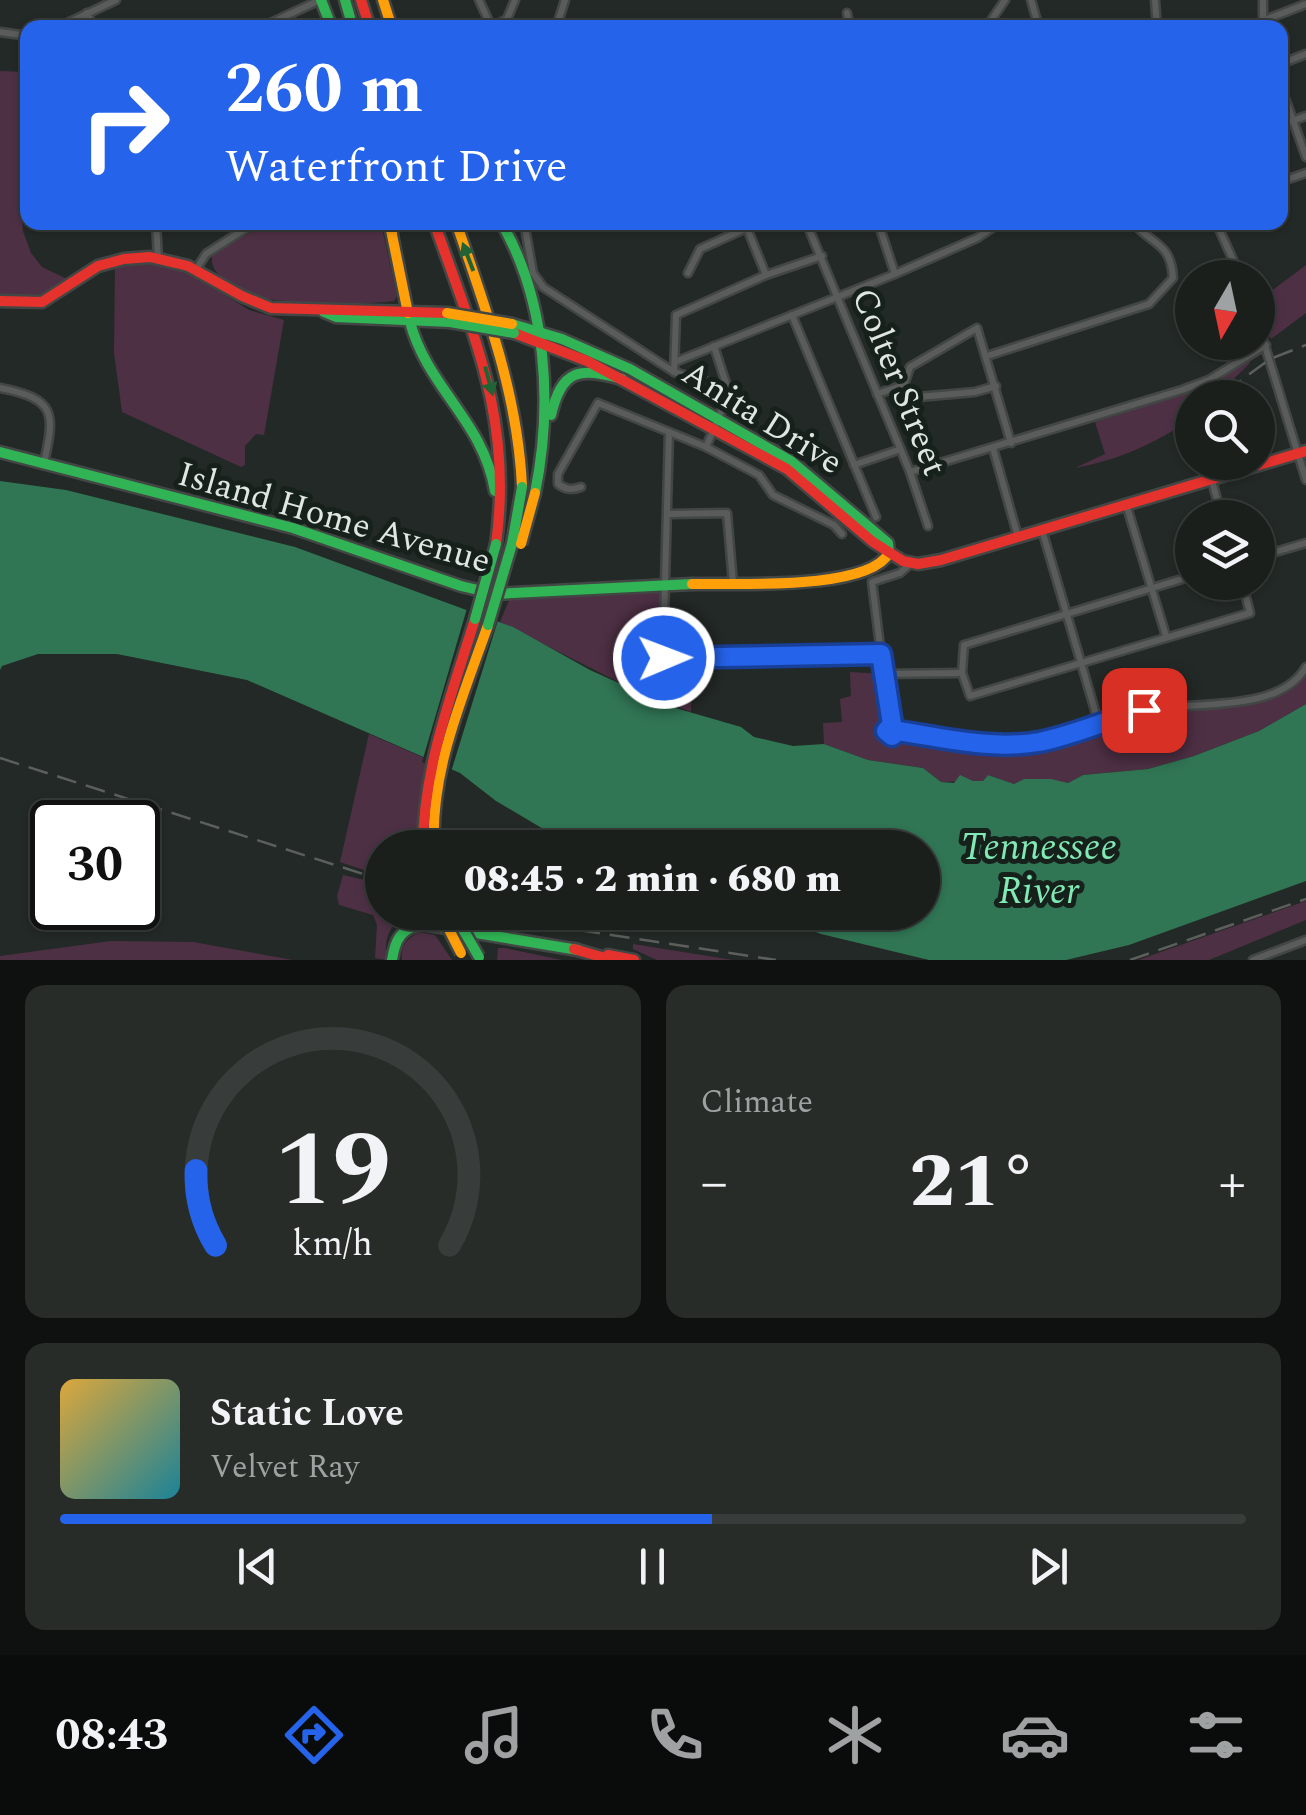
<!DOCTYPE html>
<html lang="en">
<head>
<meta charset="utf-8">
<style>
  :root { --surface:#1a1f1c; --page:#272c29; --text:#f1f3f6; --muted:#9fa2a3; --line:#383d3b; --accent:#2563eb }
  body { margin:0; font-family:Spectral,serif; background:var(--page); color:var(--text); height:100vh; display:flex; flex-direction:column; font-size:38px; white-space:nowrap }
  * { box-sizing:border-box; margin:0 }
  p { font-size:32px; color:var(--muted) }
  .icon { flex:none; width:55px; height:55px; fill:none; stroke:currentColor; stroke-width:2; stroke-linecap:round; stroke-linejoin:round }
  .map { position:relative; height:960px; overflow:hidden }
  .details { display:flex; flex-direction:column; gap:25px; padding:25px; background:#0e110f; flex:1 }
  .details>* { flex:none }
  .banner { position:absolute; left:20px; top:20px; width:1268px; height:210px; border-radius:20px; box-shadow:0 2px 8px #0004,0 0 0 2px var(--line); background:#2563eb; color:#fff; overflow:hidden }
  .needle { width:65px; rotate:189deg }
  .controls { position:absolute; left:1175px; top:260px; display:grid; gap:20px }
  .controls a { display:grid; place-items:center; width:100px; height:100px; border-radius:50%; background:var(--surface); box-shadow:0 2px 8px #0004,0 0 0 2px var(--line); font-size:50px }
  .speed { position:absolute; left:30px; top:800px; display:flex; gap:20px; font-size:50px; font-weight:700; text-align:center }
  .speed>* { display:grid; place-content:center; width:130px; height:130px; border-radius:50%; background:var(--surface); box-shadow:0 2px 8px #0004,0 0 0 2px var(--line); line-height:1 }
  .speed .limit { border:5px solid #111; border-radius:15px; background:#fff; color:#111 }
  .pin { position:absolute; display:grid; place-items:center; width:85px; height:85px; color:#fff; margin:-42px; border-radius:20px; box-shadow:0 5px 15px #0006 }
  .me { position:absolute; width:110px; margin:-55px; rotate:89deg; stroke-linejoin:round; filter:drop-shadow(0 0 8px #0008) }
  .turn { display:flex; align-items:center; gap:35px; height:210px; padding:0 40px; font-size:45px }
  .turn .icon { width:130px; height:130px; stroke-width:2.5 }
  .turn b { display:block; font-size:70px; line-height:85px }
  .big { font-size:75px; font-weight:800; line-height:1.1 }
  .details .tile { flex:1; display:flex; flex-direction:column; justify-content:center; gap:15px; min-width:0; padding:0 35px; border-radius:20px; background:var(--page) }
  .details .dial { align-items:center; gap:0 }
  .dial svg { height:260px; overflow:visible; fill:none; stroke:var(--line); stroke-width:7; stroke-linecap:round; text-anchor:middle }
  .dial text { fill:var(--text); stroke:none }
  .song { display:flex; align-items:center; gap:30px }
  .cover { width:120px; height:120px; border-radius:15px; background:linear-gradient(135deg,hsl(40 70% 55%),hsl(190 70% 35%)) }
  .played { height:10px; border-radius:5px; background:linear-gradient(90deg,var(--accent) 55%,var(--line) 55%) }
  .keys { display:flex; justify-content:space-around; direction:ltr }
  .heat { display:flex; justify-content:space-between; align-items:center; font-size:55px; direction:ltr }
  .details .tiles { flex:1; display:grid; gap:25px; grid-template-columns:1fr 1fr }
  .tile:last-child { grid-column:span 2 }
  .trip { position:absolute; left:365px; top:830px; width:575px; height:100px; border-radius:50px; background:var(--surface); box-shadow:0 2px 8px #0004,0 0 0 2px var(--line); font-weight:800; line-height:100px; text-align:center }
  .tabs { display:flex; height:160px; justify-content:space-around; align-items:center; background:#0a0c0b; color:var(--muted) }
  .tabs .icon { width:70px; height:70px }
  .tabs .current { color:var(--accent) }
  .tabs b { font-size:45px; color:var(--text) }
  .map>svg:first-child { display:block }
  .green { fill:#4e3044 }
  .water { fill:#307554 }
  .pier { fill:#232926 }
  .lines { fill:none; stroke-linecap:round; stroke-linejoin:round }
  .street-casing { stroke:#424644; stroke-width:11 }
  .fast-casing { stroke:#424644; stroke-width:15 }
  .slow-casing { stroke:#424644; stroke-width:15 }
  .jam-casing { stroke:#424644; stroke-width:15 }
  .street { stroke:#5a5b5b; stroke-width:6 }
  .fast { stroke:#30b455; stroke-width:10 }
  .slow { stroke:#ff9f0a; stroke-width:10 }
  .jam { stroke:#e5322d; stroke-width:10 }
  .rail { stroke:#5d5f5d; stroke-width:2.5; stroke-dasharray:20 10; stroke-linecap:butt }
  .fast-bridge-casing { stroke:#424644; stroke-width:15; stroke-linecap:butt }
  .slow-bridge-casing { stroke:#424644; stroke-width:15; stroke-linecap:butt }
  .fast-bridge { stroke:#30b455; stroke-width:10 }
  .slow-bridge { stroke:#ff9f0a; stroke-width:10 }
  .oneway { fill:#226336 }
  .route-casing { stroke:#184099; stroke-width:25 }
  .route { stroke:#2563eb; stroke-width:18 }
  .labels { text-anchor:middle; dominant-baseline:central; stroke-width:10; stroke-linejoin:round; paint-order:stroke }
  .street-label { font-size:35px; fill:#e0e6e2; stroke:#17211c }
  .water-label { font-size:38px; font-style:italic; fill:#80e9b4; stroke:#17211c }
</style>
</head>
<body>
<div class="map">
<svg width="1306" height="960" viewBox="0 0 1306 960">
  <rect width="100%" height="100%" fill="#232926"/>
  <g class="green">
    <path d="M0,71L27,72V174L20,191L23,231L31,253L42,267L69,280L34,301L0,297Z"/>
    <path d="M267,223H381L397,296L394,301C366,305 303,304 275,300C255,297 204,280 213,254Z"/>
    <path d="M160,262L182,268L249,310L284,320L264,435L256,434L245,446V465L241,467L122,412L114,353L115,266Z"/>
    <path d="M1306,265V313L1271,339L1266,331L1258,294L1274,289Z"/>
    <path d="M1247,359H1251L1249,364L1215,397L1192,398V418C1159,442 1116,461 1075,468L1105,454L1095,422L1204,386Z"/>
    <path d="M660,589L659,653L662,659L692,660L691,712L638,692L500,622L509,600Z"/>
    <path d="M1306,667V704L1259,731L1194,756L1148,769L1083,775L1068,783L1024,779L1014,784L988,775L983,781L941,782L923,768L868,760L824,744L823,723L842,722L840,699L851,696L850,672L883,674L891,724L898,731L971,742L1030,743L1134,713L1221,704L1282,689Z"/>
    <path d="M369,734L429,760L419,803L417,847L382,848V876L340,862Z"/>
    <path d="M343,875L382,884V912L420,913L419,917C391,916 383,936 387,960L375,958L377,925L373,915L339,905L337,896Z"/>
    <path d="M1306,901V920L1209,960H1138Z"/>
    <path d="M420,932L435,935L452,960H402C400,946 407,938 420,932Z"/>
    <path d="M111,941L193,942L293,960H0V956Z"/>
    <path d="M633,944L733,960H657L633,949Z"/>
    <path d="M498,948H505L562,960H497Z"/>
  </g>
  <path class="water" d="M0,481L66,490L295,547L513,627L590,670L672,707L741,727L754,737L793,746L824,744L868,760L923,768L941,782L954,783L960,775L973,781H983L988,775L1014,784L1024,779H1051L1068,783L1083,775L1148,769L1194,756L1259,731L1306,704V881L1129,945L1066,960H929L821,934L775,916H761L760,913L922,912V848L588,847L545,830L496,801L460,773L247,680L117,654H38L2,666L0,670Z"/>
  <path class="pier" d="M468,605L499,617L450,775L422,762Z"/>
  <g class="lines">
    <g class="street-casing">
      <g id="street">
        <path d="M479,0L492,28"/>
        <path d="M1031,0L1039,28"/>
        <path d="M1155,0L1157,28"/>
        <path d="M87,13L94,28"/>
        <path d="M847,13L850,28"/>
        <path d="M1262,21L1306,4"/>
        <path d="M492,27L507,19L515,0"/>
        <path d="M57,28L116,0"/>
        <path d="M260,28L320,0"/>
        <path d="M556,28L565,0"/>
        <path d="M986,28L1005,0"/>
        <path d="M1135,28L1157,22"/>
        <path d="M1263,28V0"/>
        <path d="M0,32L28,36"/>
        <path d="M1280,64L1306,54"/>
        <path d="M1280,84L1306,157"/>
        <path d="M1280,125L1306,116"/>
        <path d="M1280,182L1306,173"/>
        <path d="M156,222L158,258"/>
        <path d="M524,222L533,273L543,287L674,372L728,388"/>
        <path d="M806,222L910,472L928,526"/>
        <path d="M878,222L895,274"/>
        <path d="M1216,222L1241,278"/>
        <path d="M747,228L766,275"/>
        <path d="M197,268L206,254L256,222"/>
        <path d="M688,273L700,249L760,222"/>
        <path d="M792,315L876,517"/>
        <path d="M1258,323L1306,480"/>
        <path d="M987,356L1149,304L1173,278C1171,242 1152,245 1132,222"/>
        <path d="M675,362L895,274L977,238L1001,222"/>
        <path d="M674,372L676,315L766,275L822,256"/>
        <path d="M904,385L910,367L977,328L1011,443"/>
        <path d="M904,385L918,397L975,392L996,386"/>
        <path d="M0,388C56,399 55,413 44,463"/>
        <path d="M877,394L904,385"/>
        <path d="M669,432L663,657L881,654L883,674L962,673"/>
        <path d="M706,447L729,393L714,346"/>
        <path d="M993,448L1018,537"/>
        <path d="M1207,462L1222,518"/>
        <path d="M854,465L898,450"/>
        <path d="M910,472L1182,390L1209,380L1266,345"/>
        <path d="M581,487C572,490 566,490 558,484V474L598,403L706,447L759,475L773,495L834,525L842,534"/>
        <path d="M1126,504L1166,636"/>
        <path d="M669,514L727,513L733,583"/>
        <path d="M1042,530L1099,724"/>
        <path d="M1258,557L1306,543"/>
        <path d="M1192,576L964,645L962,673L970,696L1250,613L1242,582"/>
        <path d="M881,654L872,582L900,573L910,564"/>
        <path d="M883,674L892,725L898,731"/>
        <path d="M892,725L886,729L891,736L898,731C935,737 975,747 1013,745C1057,743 1098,721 1140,711C1187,700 1279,715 1306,667"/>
        <path d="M1253,960L1306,940"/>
      </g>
    </g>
    <g class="fast-casing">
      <g id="fast">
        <path d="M321,0L332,28"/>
        <path d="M345,0L353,28"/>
        <path d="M501,222C547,301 553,405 535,493"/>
        <path d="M324,312L336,317L450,322"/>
        <path d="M410,322C428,389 483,420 495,491"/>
        <path d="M512,324L562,339L630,369L791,461L888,543L889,553"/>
        <path d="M551,415C562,369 579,367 622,379"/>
        <path d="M0,452L293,528L461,586L495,594L692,584"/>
        <path d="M392,960C395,940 401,928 422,924L578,950"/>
      </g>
    </g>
    <g class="slow-casing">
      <g id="slow">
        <path d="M383,0L392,28"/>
        <path d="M391,222L392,234"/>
        <path d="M456,222C486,310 518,394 522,487"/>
        <path d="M391,230L408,313"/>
        <path d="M692,584C734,583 868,591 889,553"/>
        <path d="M434,848C430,770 463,697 488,625"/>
      </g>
    </g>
    <g class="jam-casing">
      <g id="jam">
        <path d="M361,0L370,28"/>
        <path d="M434,222C474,336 513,420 496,544"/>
        <path d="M0,301L42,302L98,266L124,259L150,257L188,266L242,296L271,308L447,313"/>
        <path d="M514,333L587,361L787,469L873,542L903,561L918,564L941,560L1306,451"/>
        <path d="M423,848C423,768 452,694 475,619"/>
        <path d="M574,949L612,960"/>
        <path d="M608,955L634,960"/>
      </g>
    </g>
    <use href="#street" class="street"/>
    <use href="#fast" class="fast"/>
    <use href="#slow" class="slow"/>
    <use href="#jam" class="jam"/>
    <g class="rail">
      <path d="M1225,392L1270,359L1306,345"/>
      <path d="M0,758L382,880"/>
      <path d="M492,912L559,927L776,960"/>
      <path d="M1130,960L1306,899"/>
    </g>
    <g class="fast-bridge-casing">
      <g id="fast-bridge">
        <path d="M450,322L514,333"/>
        <path d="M475,619L496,544"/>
        <path d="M488,625L512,544L522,487"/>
        <path d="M453,912L479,957"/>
      </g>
    </g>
    <g class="slow-bridge-casing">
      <g id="slow-bridge">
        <path d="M447,313L512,324"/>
        <path d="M521,544L535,493"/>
        <path d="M440,912L461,953"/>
      </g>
    </g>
    <use href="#fast-bridge" class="fast-bridge"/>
    <use href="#slow-bridge" class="slow-bridge"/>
  </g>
  <defs><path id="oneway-solid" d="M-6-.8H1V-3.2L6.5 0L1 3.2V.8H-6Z" transform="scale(2.5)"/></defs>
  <g class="oneway">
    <use href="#oneway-solid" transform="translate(468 257) rotate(-111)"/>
    <use href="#oneway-solid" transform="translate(489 381) rotate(75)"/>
  </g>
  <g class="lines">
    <g class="route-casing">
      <path id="route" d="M664,658L881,654L892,724L886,731L892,736L898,731C944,738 992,750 1039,742C1075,735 1109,719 1144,710"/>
    </g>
    <use href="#route" class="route"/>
  </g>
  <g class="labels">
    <g class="street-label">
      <text transform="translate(899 382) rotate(68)">Colter Street</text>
      <text transform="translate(762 418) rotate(32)">Anita Drive</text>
      <text transform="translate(334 518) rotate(16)">Island Home Avenue</text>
    </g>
    <g class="water-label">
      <text x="1039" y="848">Tennessee<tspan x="1039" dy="44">River</tspan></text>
    </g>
  </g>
</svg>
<div class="controls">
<a><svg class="needle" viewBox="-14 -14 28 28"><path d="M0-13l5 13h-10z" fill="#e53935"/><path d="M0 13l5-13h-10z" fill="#9fa2a3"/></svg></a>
<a><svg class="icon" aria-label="search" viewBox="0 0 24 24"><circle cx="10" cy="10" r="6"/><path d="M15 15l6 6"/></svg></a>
<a><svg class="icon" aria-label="layers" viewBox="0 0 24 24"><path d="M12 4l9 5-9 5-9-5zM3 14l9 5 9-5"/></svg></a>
</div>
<div class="speed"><div class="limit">30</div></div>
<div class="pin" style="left:1144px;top:710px;background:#d93025"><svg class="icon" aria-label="arrive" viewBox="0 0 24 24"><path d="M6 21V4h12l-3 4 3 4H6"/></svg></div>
<svg class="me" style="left:664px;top:658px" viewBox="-20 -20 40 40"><circle r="17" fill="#2563eb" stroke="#fff" stroke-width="3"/><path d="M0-11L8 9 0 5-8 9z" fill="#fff"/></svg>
<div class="trip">08:45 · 2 min · 680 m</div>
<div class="banner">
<div class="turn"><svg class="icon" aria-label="right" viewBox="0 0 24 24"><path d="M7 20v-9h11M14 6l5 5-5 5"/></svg><div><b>260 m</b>Waterfront Drive</div></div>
</div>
</div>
<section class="details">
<div class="tiles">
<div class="tile dial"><svg viewBox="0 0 100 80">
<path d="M14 69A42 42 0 1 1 86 69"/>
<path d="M14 69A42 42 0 0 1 8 46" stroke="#2563eb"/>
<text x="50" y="56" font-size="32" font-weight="700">19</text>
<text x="50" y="72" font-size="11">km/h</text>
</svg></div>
<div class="tile"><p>Climate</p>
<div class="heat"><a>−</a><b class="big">21°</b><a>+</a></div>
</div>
<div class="tile">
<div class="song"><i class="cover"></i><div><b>Static Love</b><p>Velvet Ray</p></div></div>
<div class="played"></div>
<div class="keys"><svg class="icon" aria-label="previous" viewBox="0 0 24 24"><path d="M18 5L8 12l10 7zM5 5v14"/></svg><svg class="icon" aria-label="pause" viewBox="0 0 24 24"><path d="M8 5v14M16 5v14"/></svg><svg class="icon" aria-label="next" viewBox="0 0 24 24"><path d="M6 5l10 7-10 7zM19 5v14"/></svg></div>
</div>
</div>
</section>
<nav class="tabs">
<b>08:43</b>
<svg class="icon current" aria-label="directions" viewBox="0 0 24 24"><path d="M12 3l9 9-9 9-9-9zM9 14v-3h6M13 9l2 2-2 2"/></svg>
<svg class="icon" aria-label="music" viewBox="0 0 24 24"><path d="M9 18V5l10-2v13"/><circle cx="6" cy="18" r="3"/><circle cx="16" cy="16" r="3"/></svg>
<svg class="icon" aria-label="phone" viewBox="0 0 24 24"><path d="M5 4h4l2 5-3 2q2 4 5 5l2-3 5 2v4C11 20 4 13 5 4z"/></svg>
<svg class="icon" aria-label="climate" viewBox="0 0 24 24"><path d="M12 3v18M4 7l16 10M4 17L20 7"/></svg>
<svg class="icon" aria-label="car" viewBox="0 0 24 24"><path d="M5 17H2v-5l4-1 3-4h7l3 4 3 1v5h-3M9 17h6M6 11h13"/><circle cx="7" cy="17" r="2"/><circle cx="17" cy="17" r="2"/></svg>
<svg class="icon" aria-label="filters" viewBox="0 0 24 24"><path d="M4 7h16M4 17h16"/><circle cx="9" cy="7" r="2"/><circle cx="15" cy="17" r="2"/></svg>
</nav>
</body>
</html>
